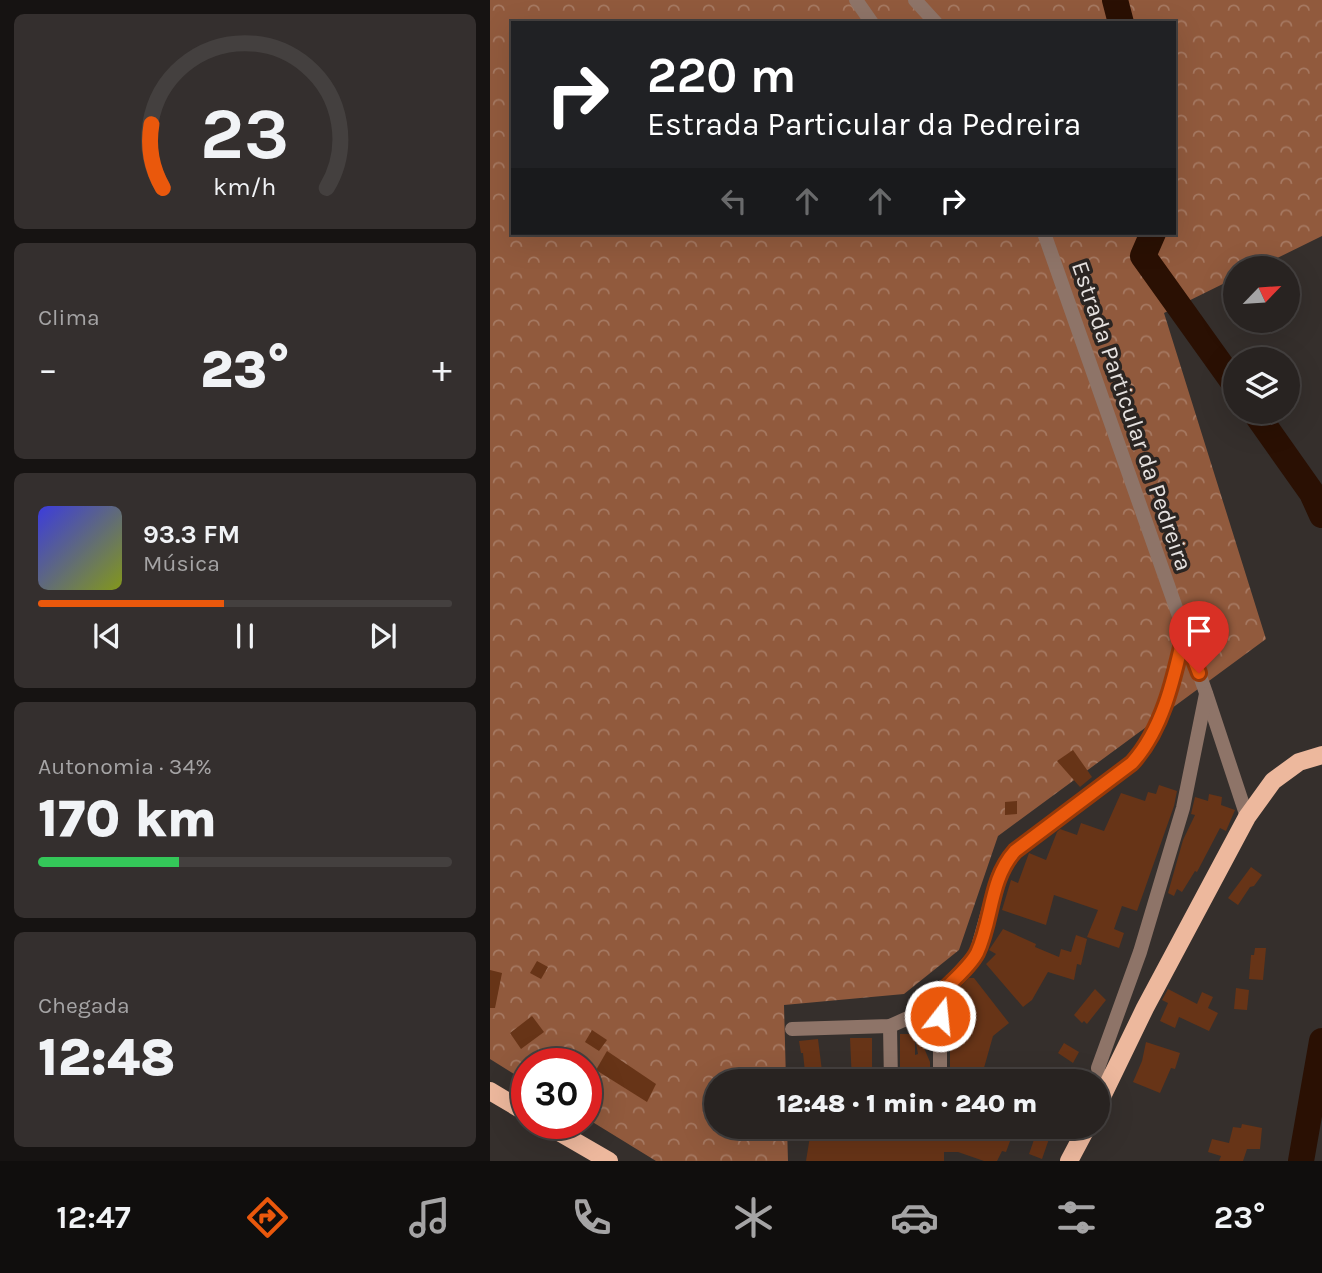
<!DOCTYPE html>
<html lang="pt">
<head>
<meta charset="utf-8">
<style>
  :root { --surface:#282321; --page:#342f2e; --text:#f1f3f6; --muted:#a5a4a5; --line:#44403f; --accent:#ea580c }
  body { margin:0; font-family:Karla,sans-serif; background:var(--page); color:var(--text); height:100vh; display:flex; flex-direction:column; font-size:26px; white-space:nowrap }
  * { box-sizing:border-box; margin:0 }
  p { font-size:23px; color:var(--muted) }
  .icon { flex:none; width:38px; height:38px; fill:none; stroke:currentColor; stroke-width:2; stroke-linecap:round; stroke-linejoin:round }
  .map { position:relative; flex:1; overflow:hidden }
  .side { display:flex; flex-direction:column; gap:14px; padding:14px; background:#161312; width:490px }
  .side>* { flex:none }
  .guide { position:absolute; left:21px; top:21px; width:665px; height:214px; border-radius:0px; box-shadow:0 7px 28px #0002,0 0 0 2px var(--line); background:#202124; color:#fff; overflow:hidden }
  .needle { width:46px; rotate:65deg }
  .fabs { position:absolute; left:733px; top:256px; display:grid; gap:14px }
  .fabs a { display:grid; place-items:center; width:77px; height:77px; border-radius:50%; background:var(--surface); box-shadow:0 7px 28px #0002,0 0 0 2px var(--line); font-size:35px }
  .speed { position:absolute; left:21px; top:1048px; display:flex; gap:14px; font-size:35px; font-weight:700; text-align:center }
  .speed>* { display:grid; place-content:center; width:91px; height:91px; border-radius:50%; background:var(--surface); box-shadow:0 7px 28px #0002,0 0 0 2px var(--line); line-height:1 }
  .speed .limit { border:10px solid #d22; background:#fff; color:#111 }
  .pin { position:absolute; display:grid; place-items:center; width:60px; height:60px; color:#fff; margin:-72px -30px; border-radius:50% 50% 50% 0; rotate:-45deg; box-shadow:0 0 7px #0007 }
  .pin .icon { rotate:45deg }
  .me { position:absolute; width:77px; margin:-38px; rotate:16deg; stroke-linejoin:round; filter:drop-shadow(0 0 5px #0008) }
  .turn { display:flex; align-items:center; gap:24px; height:147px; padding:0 21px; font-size:32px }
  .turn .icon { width:91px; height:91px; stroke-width:2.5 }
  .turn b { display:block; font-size:49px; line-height:60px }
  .lanes { display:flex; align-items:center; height:66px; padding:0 21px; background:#0003; justify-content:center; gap:35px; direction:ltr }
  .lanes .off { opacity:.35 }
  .big { font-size:52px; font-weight:800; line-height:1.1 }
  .side .widget { flex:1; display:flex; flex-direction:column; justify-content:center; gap:10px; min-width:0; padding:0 24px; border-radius:10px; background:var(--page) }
  .side .dial { align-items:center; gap:0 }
  .dial svg { height:182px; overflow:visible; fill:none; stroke:var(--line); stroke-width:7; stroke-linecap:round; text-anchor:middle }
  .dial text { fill:var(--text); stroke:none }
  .song { display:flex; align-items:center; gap:21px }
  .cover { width:84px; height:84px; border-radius:10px; background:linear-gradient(135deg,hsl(240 70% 55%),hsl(70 70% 35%)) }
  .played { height:7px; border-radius:4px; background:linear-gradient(90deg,var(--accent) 45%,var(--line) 45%) }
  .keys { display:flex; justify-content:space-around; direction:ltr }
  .heat { display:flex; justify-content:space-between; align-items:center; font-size:38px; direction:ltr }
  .charge { height:10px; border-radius:5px; background:linear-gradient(90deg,#34c759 34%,var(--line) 0) }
  .trip { position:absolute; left:214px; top:1069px; width:406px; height:70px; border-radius:35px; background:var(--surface); box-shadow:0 7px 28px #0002,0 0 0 2px var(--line); font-weight:800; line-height:70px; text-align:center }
  .tab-bar { display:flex; height:112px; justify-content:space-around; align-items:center; background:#100e0d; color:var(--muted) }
  .tab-bar .icon { width:49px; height:49px }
  .tab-bar .current { color:var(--accent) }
  .tab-bar b { font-size:32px; color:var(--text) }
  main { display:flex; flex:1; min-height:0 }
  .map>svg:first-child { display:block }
  .forest { fill:url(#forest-crowns); fill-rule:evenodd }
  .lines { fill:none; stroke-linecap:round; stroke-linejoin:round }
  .river { stroke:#2a1003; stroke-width:26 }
  .building { fill:#673417 }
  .minor { stroke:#8e7468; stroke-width:14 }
  .major { stroke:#edb89d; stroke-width:18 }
  .route-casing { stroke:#983908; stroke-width:18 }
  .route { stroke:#ea580c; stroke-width:12 }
  .labels { text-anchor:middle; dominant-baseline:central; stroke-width:7; stroke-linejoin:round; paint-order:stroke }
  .street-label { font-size:24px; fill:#e6e2e0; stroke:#2b2522 }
</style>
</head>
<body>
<main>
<section class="side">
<div class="widget dial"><svg viewBox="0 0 100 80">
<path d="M14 69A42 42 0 1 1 86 69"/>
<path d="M14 69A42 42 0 0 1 9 41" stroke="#ea580c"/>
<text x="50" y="56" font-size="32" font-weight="700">23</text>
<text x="50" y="72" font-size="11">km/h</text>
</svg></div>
<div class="widget"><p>Clima</p>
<div class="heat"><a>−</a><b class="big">23°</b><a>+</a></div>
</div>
<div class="widget">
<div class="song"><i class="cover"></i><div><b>93.3 FM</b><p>Música</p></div></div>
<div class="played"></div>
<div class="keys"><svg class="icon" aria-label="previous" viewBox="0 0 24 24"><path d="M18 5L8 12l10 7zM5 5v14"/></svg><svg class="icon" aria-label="pause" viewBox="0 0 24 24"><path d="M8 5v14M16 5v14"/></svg><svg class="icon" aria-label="next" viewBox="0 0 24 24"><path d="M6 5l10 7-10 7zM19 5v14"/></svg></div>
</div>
<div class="widget"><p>Autonomia · 34%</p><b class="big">170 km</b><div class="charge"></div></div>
<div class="widget"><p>Chegada</p><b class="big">12:48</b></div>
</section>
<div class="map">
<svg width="832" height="1161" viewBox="0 0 832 1161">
  <defs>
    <pattern id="forest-crowns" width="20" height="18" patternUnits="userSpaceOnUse" patternTransform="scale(1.75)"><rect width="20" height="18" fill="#915a3d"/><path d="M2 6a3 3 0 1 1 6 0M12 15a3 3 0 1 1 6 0" fill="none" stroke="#a67962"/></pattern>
  </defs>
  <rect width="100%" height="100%" fill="#352f2c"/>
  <path class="forest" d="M0,0H832V236L767,268H746L745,278L674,313L776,639L508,836L469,950L414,994L294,1005L296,1081L226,1082V1127H297L298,1161H166L96,1118V1064H37V1082L0,1059ZM23,23H684V233H23Z"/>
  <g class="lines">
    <g class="river">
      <path d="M625,0L631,23"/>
      <path d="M663,233L653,256L746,386"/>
      <path d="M764,411L822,493L832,515"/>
      <path d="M811,1161L832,1041"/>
    </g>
  </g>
  <g class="building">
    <path d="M583,750L602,777L590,787L567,761Z"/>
    <path d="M669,785L687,791L684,806L647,911L632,906L624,929L634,933L629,948L597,937L608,910L564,895L556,925L512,910L521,880L528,883L539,853L556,860L567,832L570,829L587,835L591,823L614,831L631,793L655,801L658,792L666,794Z"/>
    <path d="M719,794L732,797L731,805L745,810L736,831L730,828L707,872L705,871L692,892L687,889L684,896L678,893L693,840L705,815L701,814L705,797L718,801Z"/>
    <path d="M527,801V814L515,815V802Z"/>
    <path d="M761,867L772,875L764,886L760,887L748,905L738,898Z"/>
    <path d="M513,929L546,944L545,947L569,957L571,949L581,952L586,935L597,939L591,965L587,964L584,980L558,972L542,1000L533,1007L496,964L506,954L499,950Z"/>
    <path d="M765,948H776L773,980L759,979L761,955H764Z"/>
    <path d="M47,961L58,967L51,979L40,973Z"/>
    <path d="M0,970L12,973L5,1008H0Z"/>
    <path d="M479,978H484L519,1023L503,1036L490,1082H460V998Z"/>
    <path d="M746,988L759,990L757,1010L744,1009Z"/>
    <path d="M605,989L616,1000L597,1024L594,1021L592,1023L584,1015Z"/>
    <path d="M678,989L707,1004L712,992L723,997L718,1008L728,1013L719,1031L689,1017L685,1028L670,1021L678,1003L672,1000Z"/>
    <path d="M42,1016L54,1032L31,1049L20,1033Z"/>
    <path d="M102,1030L117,1040L109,1051L95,1042Z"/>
    <path d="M410,1034H425V1055L428,1054L425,1037L429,1036L440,1062V1082H433L431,1069L414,1078L410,1070Z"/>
    <path d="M360,1038H382V1068H391V1082H362Z"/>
    <path d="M328,1039L333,1079L331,1082H316L313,1053H311L309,1041Z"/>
    <path d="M656,1042L690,1053L685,1069L681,1068L670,1093L643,1082L652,1061Z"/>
    <path d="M574,1043L589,1052L583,1063L568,1053Z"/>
    <path d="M117,1051L166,1084L157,1102L106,1070Z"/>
    <path d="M752,1124L772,1128L770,1149H757L753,1161H729L731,1156L718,1152L722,1139L739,1143L743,1127L751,1128Z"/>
    <path d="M358,1127H482V1130H506L508,1127L523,1133L516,1152L512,1151L507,1161H494L468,1152H454V1161H316L321,1130L364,1139Z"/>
    <path d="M547,1131L560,1136L552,1159L539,1154Z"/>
  </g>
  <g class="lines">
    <g class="minor">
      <path d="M366,0L382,23"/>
      <path d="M425,0L446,23"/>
      <path d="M554,233L716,693L757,817"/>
      <path d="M400,1026L401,1082"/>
      <path d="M302,1029L400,1026L418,1018L450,994L486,954L508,876L515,863L525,851L642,763C673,729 684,678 694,634"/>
      <path d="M450,1082V994"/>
      <path d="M614,1093L608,1068L650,952L693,808L716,694"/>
    </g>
    <g class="major">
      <path d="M0,1091L37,1113"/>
      <path d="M607,1107L655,1008L757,817L783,781L809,762L832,755"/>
      <path d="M55,1124L119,1161"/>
      <path d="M579,1161L597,1127"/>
    </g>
  </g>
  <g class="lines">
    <g class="route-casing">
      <path id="route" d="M450,1016V994C462,981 479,968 487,953C503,919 499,880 525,851L642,763C673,729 684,678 694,634L709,673"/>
    </g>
    <use href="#route" class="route"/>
  </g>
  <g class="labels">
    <g class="street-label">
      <text transform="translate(642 416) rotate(71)">Estrada Particular da Pedreira</text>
    </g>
  </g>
</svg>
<div class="fabs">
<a><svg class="needle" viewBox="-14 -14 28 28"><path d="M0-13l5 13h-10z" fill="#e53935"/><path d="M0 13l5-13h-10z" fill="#a5a4a5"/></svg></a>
<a><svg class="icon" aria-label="layers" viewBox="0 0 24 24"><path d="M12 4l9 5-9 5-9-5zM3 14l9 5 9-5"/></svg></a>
</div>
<div class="speed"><div class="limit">30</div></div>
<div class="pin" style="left:709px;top:673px;background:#d93025"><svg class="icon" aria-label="arrive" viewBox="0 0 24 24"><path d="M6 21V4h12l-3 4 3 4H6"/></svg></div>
<svg class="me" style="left:450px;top:1016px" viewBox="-20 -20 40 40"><circle r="17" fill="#ea580c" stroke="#fff" stroke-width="3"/><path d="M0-11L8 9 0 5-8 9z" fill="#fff"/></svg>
<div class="trip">12:48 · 1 min · 240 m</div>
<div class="guide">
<div class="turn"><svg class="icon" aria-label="right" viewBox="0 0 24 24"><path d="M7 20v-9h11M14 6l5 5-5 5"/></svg><div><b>220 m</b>Estrada Particular da Pedreira</div></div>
<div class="lanes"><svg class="icon off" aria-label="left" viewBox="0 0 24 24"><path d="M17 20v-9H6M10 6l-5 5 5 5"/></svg><svg class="icon off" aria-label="ahead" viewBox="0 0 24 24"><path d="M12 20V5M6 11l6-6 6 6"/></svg><svg class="icon off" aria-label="ahead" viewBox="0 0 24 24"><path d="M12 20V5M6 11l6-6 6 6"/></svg><svg class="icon" aria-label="right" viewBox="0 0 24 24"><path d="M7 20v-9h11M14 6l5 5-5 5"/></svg></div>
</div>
</div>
</main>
<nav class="tab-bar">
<b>12:47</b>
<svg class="icon current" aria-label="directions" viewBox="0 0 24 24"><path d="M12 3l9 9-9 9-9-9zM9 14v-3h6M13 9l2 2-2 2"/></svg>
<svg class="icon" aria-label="music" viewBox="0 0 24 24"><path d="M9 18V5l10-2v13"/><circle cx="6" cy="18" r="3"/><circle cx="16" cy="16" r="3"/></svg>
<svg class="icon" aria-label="phone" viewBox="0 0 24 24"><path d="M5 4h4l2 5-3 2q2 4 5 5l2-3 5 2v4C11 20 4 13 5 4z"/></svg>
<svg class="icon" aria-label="climate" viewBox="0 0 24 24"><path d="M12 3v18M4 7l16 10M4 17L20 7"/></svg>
<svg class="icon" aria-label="car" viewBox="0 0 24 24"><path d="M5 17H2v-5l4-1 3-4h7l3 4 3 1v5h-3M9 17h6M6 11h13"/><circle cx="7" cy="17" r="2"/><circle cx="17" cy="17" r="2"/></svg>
<svg class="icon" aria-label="filters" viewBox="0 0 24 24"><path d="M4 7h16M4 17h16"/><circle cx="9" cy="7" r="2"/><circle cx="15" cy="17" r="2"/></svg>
<b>23°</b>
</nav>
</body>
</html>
